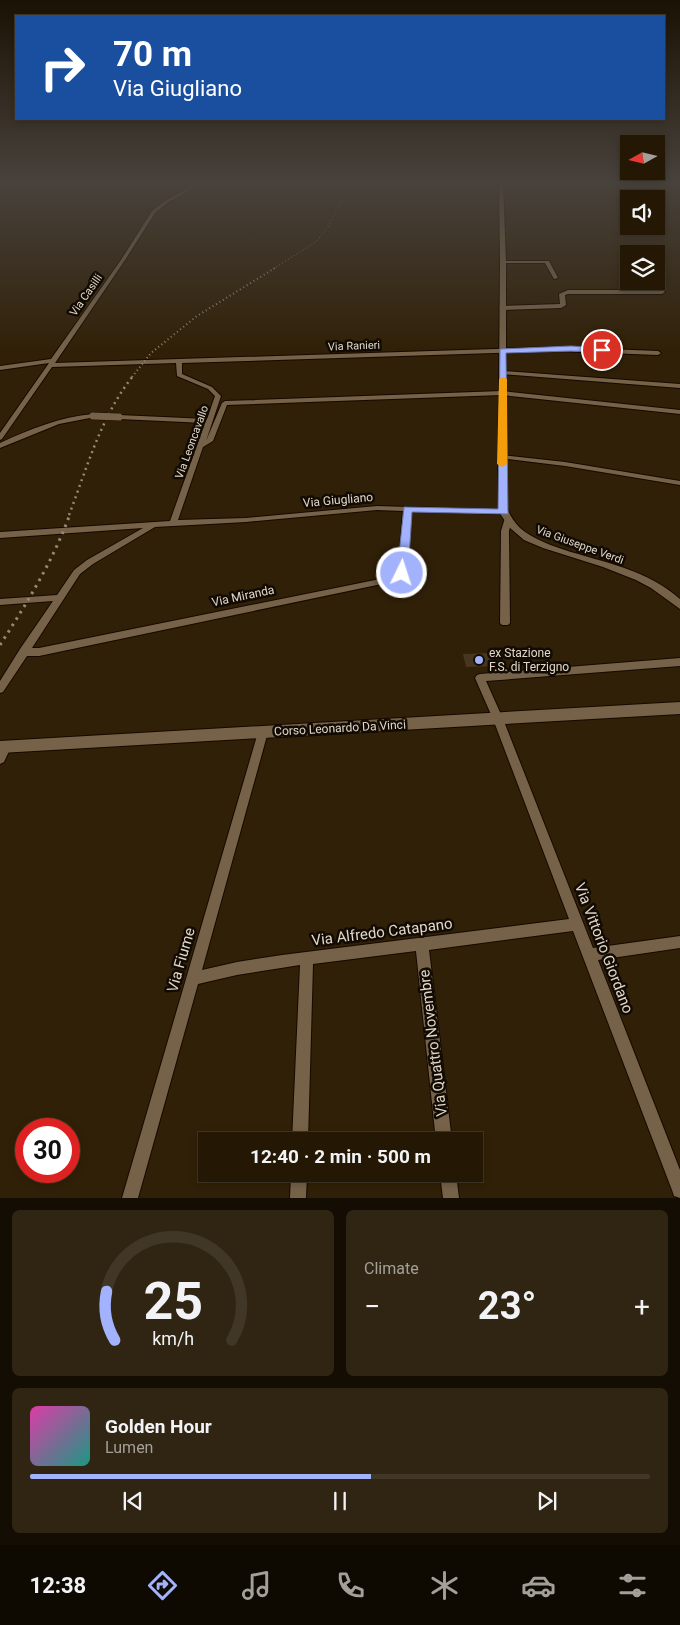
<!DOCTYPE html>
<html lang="en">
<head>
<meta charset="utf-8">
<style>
  :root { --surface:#241805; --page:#302513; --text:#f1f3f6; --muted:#a3a09a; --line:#413727; --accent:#a2b2fd }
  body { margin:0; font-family:Roboto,sans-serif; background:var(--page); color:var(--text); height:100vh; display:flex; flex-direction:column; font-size:19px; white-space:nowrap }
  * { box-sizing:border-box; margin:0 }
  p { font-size:16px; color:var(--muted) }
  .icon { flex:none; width:28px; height:28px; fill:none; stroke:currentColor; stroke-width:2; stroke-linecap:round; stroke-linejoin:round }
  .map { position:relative; height:1198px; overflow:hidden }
  .drawer { display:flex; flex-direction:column; gap:12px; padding:12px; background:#140d03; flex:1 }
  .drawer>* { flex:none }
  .banner { position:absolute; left:15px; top:15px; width:650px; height:105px; border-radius:0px; box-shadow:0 2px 8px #0003,0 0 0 1px var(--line); background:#1a4fa0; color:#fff; overflow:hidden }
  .needle { width:32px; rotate:262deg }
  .controls { position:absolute; left:620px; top:135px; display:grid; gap:10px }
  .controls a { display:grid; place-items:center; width:45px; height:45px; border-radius:0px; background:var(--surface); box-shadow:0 2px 8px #0003,0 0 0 1px var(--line); font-size:25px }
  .speed { position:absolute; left:15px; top:1118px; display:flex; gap:10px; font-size:25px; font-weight:700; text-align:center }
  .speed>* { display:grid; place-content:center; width:65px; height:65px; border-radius:50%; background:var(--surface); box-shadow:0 2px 8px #0003,0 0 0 1px var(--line); line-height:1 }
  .speed .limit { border:8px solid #d22; background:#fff; color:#111 }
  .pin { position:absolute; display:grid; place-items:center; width:42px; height:42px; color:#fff; margin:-21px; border:2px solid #fff; border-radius:50%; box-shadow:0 1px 5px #0007 }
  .me { position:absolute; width:55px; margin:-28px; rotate:4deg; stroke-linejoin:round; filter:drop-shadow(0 0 4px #0008) }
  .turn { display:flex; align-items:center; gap:18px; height:105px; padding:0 15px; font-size:22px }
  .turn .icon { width:65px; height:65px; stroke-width:2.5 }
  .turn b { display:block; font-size:35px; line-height:42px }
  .big { font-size:38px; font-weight:700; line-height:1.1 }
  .drawer .card { flex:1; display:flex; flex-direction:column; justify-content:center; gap:8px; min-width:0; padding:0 18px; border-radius:8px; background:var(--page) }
  .drawer .dial { align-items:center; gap:0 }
  .dial svg { height:130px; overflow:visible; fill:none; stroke:var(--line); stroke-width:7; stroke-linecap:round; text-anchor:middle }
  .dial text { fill:var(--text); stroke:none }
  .song { display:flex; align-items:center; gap:15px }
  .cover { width:60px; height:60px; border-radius:8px; background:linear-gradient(135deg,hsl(320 70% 55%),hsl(170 70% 35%)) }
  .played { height:5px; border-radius:2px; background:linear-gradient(90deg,var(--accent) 55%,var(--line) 55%) }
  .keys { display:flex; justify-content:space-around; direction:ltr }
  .heat { display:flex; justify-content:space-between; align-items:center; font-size:28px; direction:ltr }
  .drawer .tiles { flex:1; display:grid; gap:12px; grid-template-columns:1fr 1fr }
  .card:last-child { grid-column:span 2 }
  .trip { position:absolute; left:198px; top:1132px; width:285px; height:50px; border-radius:0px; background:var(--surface); box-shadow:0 2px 8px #0003,0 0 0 1px var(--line); font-weight:700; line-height:50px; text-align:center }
  .tab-bar { display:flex; height:80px; justify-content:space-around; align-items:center; background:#0e0a02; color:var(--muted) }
  .tab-bar .icon { width:35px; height:35px }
  .tab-bar .selected { color:var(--accent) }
  .tab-bar b { font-size:22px; color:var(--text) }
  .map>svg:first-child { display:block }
  .building { fill:#48371f }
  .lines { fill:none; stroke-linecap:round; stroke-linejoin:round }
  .minor-casing { stroke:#170900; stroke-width:2 }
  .tertiary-casing { stroke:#170900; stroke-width:2 }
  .secondary-casing { stroke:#170900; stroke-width:2 }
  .minor { fill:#756248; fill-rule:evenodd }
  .tertiary { fill:#756248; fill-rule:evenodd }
  .secondary { fill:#756248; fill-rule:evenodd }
  .rail-far3 { stroke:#968976; stroke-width:1; stroke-dasharray:1 2.5; stroke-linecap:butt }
  .rail-far2 { stroke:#968976; stroke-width:2; stroke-dasharray:1 3; stroke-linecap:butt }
  .rail-far1 { stroke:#968976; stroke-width:2.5; stroke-dasharray:2 4; stroke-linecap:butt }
  .rail { stroke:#968976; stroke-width:3; stroke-dasharray:2.5 5; stroke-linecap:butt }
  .minor-bridge-casing { stroke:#170900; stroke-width:8; stroke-linecap:butt }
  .minor-bridge { stroke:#756248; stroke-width:7 }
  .route { fill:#a2b2fd; stroke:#6974a4 }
  .slow { fill:#f59e0b }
  .poi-dot { fill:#a2b2fd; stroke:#120b03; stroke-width:2 }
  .labels { text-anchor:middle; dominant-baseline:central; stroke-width:5; stroke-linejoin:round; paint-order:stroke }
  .far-street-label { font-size:11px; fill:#e1d6c8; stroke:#120b03 }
  .street-label { font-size:12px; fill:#e1d6c8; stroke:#120b03 }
  .poi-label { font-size:12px; fill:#e1d6c8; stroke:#120b03; text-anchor:start }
  .near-street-label { font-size:15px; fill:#e1d6c8; stroke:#120b03 }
</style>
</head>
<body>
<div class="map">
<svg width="680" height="1198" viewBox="0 0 680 1198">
  <rect width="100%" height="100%" fill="#302007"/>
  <path class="building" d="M492,653L496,666L466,667L463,654Z"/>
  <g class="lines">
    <g class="minor-casing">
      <g id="minor">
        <path d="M197,183H202L167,203L155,213L125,260L55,363L556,347L658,351L661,353L658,355L556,351L182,363V374L212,387L221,396L206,441L222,403L225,401L502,391L680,410V414L502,395L227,405L213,441L203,447L178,520L246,518L377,506L504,510L508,512L504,514L411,511L406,573L401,580L39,656H27L3,692L0,693V681L20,649L53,601L0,605V599L57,595L74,570L87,560L143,528L0,538V532L170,521L205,423L119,419L116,417L119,415L207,419L215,396L208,389L177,376L176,363L52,367L2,439L0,440V433L49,363L0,370V366L51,359L121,260L152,211L165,201ZM377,510L403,511L398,572L395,576L39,648H32L80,574L93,564L155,527L246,522Z"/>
        <path d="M503,261H549L558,278L554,279L545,263H501V262Z"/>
        <path d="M568,290H662L665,292L662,294H568L565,295L566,305L561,308L502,310L499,308L502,306L560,304L559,294Z"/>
        <path d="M503,371L680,384V388L501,374V372Z"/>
        <path d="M93,414L96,416L95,417L59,424L0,448V443C30,429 60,417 93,414Z"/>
        <path d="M502,455L565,462L680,481V485L565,466L500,458L498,457Z"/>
        <path d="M505,518H511L512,520L509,531L510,623L508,625H502L500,623L501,531Z"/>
        <path d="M680,658V666L486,681L503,719L593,948L680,936V948L598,960L680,1170V1198L674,1196L672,1190L573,931L429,950L452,1141H436L416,951L313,964L308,1141H292L300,965L237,975L198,984L138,1198H122L259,729L263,728L267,729L268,732L202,970L237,962L282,955L569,919L493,719L475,678L477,675L480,674Z"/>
        <path d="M6,743L10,744L11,747L4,762L0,764V748L2,744Z"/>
        <path d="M291,1174H307L306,1198H290Z"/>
        <path d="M440,1174H456L459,1198H443Z"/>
      </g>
    </g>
    <g class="tertiary-casing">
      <path id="tertiary" d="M499,183H503L506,262V505C509,514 513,521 520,528C544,549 596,557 627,569C647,576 664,585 680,599V609L651,588L636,580L603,567L543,548L524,540L509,527L501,515L498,505L500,262Z"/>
    </g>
    <g class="secondary-casing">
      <path id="secondary" d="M680,702V714L0,753V741Z"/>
    </g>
    <use href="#minor" class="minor"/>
    <use href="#tertiary" class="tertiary"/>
    <use href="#secondary" class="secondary"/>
    <path class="rail-far3" d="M273,269L316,242L328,227L350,183"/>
    <path class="rail-far2" d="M132,377L151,353L197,316L275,268"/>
    <path class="rail-far1" d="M69,515C87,468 101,416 133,376"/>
    <path class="rail" d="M0,645C27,603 53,561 70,514"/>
    <g class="minor-bridge-casing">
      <path id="minor-bridge" d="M93,416L119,417"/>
    </g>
    <use href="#minor-bridge" class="minor-bridge"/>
  </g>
  <linearGradient id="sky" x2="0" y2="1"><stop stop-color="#1a1204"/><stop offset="0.52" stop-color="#48423c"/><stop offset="1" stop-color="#48423c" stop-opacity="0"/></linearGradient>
  <rect width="680" height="351" fill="url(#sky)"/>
  <path class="route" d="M571,346L602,348L605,350L602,352L571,351L506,353L508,514L412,512L408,573L402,577L399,576L397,573L404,507L498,509L500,349Z"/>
  <path class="slow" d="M503,377L507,379V464L502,467L497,464L499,379Z"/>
  <circle class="poi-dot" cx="479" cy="660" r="5"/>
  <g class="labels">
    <g class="far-street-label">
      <text transform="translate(86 295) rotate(-55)">Via Casilli</text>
      <text transform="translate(354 346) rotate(-2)">Via Ranieri</text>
      <text transform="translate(192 442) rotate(-70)">Via Leoncavallo</text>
      <text transform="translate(580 545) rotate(20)">Via Giuseppe Verdi</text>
    </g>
    <g class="street-label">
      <text transform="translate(338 500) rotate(-5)">Via Giugliano</text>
      <text transform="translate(243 596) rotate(-12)">Via Miranda</text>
      <text transform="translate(340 728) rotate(-3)">Corso Leonardo Da Vinci</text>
    </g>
    <g class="poi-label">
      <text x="489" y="653">ex Stazione<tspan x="489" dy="14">F.S. di Terzigno</tspan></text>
    </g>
    <g class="near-street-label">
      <text transform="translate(382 932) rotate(-7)">Via Alfredo Catapano</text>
      <text transform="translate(604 948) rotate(69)">Via Vittorio Giordano</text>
      <text transform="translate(181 960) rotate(-74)">Via Fiume</text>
      <text transform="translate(433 1043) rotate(-97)">Via Quattro Novembre</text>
    </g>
  </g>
</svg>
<div class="controls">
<a><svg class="needle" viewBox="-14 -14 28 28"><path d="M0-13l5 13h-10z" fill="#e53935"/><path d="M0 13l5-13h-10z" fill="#a3a09a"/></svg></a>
<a><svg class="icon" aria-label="sound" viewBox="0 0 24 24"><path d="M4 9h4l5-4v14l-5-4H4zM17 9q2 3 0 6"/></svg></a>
<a><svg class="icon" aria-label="layers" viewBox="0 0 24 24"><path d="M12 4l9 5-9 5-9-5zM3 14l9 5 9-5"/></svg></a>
</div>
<div class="speed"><div class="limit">30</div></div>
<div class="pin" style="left:602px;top:350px;background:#d93025"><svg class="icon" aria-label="arrive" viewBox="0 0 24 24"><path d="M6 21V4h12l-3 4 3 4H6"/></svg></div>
<svg class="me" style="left:402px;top:573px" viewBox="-20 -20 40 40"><circle r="17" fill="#a2b2fd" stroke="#fff" stroke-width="3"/><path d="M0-11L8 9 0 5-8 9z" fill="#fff"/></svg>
<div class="trip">12:40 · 2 min · 500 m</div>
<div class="banner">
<div class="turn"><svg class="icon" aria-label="right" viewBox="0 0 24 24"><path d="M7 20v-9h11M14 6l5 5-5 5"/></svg><div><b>70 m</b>Via Giugliano</div></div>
</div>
</div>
<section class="drawer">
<div class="tiles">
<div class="card dial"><svg viewBox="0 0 100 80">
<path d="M14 69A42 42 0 1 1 86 69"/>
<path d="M14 69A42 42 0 0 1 9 39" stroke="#a2b2fd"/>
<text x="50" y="56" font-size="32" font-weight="700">25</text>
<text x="50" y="72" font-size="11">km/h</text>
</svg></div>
<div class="card"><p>Climate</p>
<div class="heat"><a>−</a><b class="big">23°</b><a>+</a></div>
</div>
<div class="card">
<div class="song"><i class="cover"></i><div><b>Golden Hour</b><p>Lumen</p></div></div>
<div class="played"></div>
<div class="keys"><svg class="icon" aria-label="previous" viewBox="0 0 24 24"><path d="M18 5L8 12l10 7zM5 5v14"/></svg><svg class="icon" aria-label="pause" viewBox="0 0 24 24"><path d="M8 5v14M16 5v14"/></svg><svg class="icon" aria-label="next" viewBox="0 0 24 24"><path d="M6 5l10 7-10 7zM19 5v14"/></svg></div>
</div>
</div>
</section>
<nav class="tab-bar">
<b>12:38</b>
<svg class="icon selected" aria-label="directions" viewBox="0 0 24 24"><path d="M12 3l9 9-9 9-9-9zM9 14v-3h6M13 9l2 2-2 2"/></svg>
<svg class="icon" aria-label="music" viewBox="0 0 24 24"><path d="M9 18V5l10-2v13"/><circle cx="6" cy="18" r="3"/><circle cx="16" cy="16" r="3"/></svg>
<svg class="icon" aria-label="phone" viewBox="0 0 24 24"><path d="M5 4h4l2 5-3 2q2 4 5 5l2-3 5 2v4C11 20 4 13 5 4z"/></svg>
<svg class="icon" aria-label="climate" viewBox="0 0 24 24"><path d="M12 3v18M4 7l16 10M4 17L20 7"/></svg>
<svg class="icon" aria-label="car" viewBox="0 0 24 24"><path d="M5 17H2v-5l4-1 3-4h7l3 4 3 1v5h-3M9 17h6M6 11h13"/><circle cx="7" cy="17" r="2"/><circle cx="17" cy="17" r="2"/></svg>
<svg class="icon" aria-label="filters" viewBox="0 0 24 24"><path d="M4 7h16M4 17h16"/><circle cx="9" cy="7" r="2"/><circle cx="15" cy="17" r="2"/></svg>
</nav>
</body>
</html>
